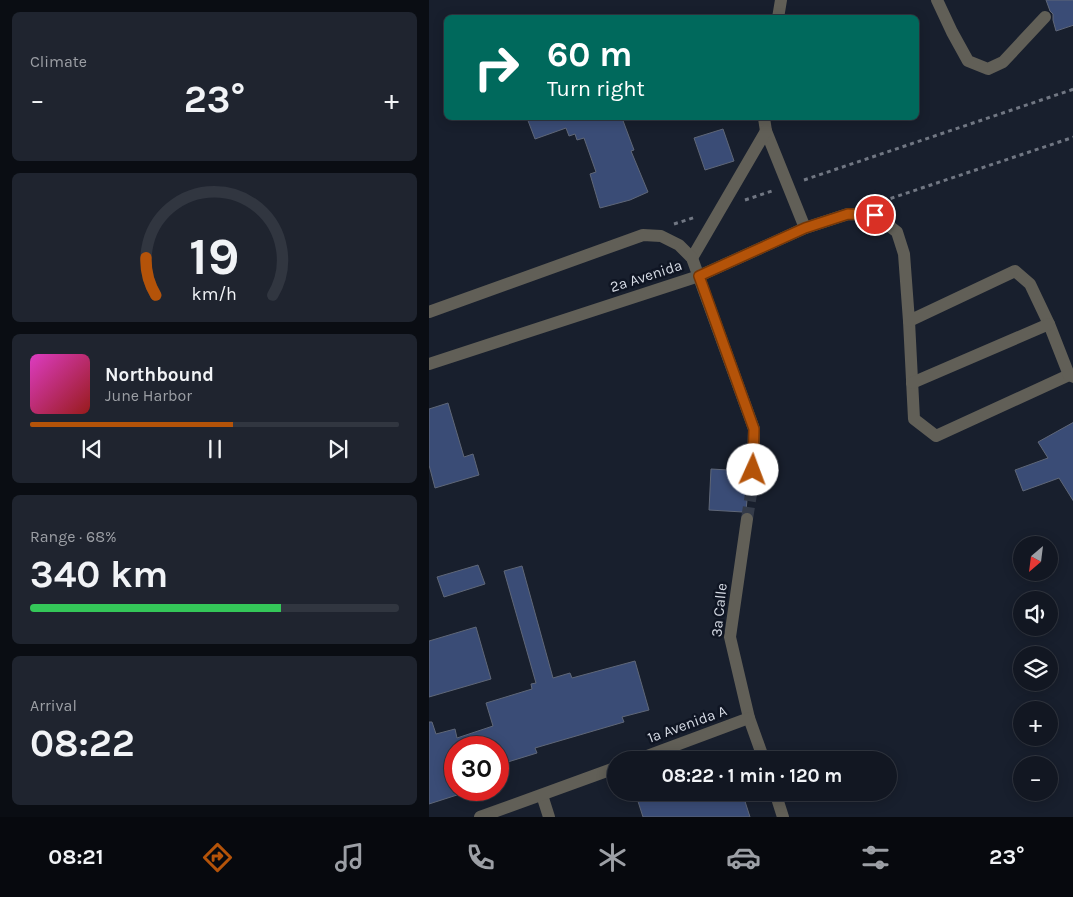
<!DOCTYPE html>
<html lang="en">
<head>
<meta charset="utf-8">
<style>
  :root { --surface:#121722; --page:#1f242f; --text:#f1f3f6; --muted:#9c9fa5; --line:#313640; --accent:#b45309 }
  body { margin:0; font-family:Karla,sans-serif; background:var(--page); color:var(--text); height:100vh; display:flex; flex-direction:column; font-size:19px; white-space:nowrap }
  * { box-sizing:border-box; margin:0 }
  p { font-size:16px; color:var(--muted) }
  .icon { flex:none; width:28px; height:28px; fill:none; stroke:currentColor; stroke-width:2; stroke-linecap:round; stroke-linejoin:round }
  .map { position:relative; flex:1; overflow:hidden }
  .panel { display:flex; flex-direction:column; gap:12px; padding:12px; background:#0a0d13; width:429px }
  .panel>* { flex:none }
  .guide { position:absolute; left:15px; top:15px; width:475px; height:105px; border-radius:8px; box-shadow:0 2px 12px #0003,0 0 0 1px var(--line); background:#00695c; color:#fff; overflow:hidden }
  .needle { width:32px; rotate:208deg }
  .buttons { position:absolute; left:584px; top:536px; display:grid; gap:10px }
  .buttons a { display:grid; place-items:center; width:45px; height:45px; border-radius:50%; background:var(--surface); box-shadow:0 2px 12px #0003,0 0 0 1px var(--line); font-size:25px }
  .speed { position:absolute; left:15px; top:736px; display:flex; gap:10px; font-size:25px; font-weight:700; text-align:center }
  .speed>* { display:grid; place-content:center; width:65px; height:65px; border-radius:50%; background:var(--surface); box-shadow:0 2px 12px #0003,0 0 0 1px var(--line); line-height:1 }
  .speed .limit { border:8px solid #d22; background:#fff; color:#111 }
  .pin { position:absolute; display:grid; place-items:center; width:42px; height:42px; color:#fff; margin:-21px; border:2px solid #fff; border-radius:50%; box-shadow:0 1px 5px #0007 }
  .me { position:absolute; width:55px; margin:-28px; rotate:2deg; stroke-linejoin:round; filter:drop-shadow(0 0 4px #0008) }
  .turn { display:flex; align-items:center; gap:18px; height:105px; padding:0 20px; font-size:22px }
  .turn .icon { width:65px; height:65px; stroke-width:2.5 }
  .turn b { display:block; font-size:35px; line-height:42px }
  .big { font-size:38px; font-weight:700; line-height:1.1 }
  .panel .tile { flex:1; display:flex; flex-direction:column; justify-content:center; gap:8px; min-width:0; padding:0 18px; border-radius:8px; background:var(--page) }
  .panel .dial { align-items:center; gap:0 }
  .dial svg { height:130px; overflow:visible; fill:none; stroke:var(--line); stroke-width:7; stroke-linecap:round; text-anchor:middle }
  .dial text { fill:var(--text); stroke:none }
  .song { display:flex; align-items:center; gap:15px }
  .cover { width:60px; height:60px; border-radius:8px; background:linear-gradient(135deg,hsl(310 70% 55%),hsl(0 70% 35%)) }
  .played { height:5px; border-radius:2px; background:linear-gradient(90deg,var(--accent) 55%,var(--line) 55%) }
  .keys { display:flex; justify-content:space-around; direction:ltr }
  .heat { display:flex; justify-content:space-between; align-items:center; font-size:28px; direction:ltr }
  .charge { height:8px; border-radius:4px; background:linear-gradient(90deg,#34c759 68%,var(--line) 0) }
  .trip { position:absolute; left:178px; top:751px; width:290px; height:50px; border-radius:25px; background:var(--surface); box-shadow:0 2px 12px #0003,0 0 0 1px var(--line); font-weight:700; line-height:50px; text-align:center }
  .menu { display:flex; height:80px; justify-content:space-around; align-items:center; background:#07090e; color:var(--muted) }
  .menu .icon { width:35px; height:35px }
  .menu .active { color:var(--accent) }
  .menu b { font-size:22px; color:var(--text) }
  main { display:flex; flex:1; min-height:0 }
  .map>svg:first-child { display:block }
  .building { fill:#3a4c76; stroke:#5f6778 }
  .lines { fill:none; stroke-linecap:round; stroke-linejoin:round }
  .minor-tunnel { stroke:#343b49; stroke-width:12; stroke-dasharray:12 6; stroke-linecap:butt }
  .path { stroke:#717783; stroke-width:3; stroke-dasharray:4 4; stroke-linecap:butt }
  .minor { stroke:#615f57; stroke-width:12 }
  .route-casing { stroke:#753606; stroke-width:12 }
  .route { stroke:#b45309; stroke-width:9 }
  .labels { text-anchor:middle; dominant-baseline:central; stroke-width:5; stroke-linejoin:round; paint-order:stroke }
  .street-label { font-size:15px; fill:#d6dbe5; stroke:#0f1523 }
</style>
</head>
<body>
<main>
<section class="panel">
<div class="tile"><p>Climate</p>
<div class="heat"><a>−</a><b class="big">23°</b><a>+</a></div>
</div>
<div class="tile dial"><svg viewBox="0 0 100 80">
<path d="M14 69A42 42 0 1 1 86 69"/>
<path d="M14 69A42 42 0 0 1 8 46" stroke="#b45309"/>
<text x="50" y="56" font-size="32" font-weight="700">19</text>
<text x="50" y="72" font-size="11">km/h</text>
</svg></div>
<div class="tile">
<div class="song"><i class="cover"></i><div><b>Northbound</b><p>June Harbor</p></div></div>
<div class="played"></div>
<div class="keys"><svg class="icon" aria-label="previous" viewBox="0 0 24 24"><path d="M18 5L8 12l10 7zM5 5v14"/></svg><svg class="icon" aria-label="pause" viewBox="0 0 24 24"><path d="M8 5v14M16 5v14"/></svg><svg class="icon" aria-label="next" viewBox="0 0 24 24"><path d="M6 5l10 7-10 7zM19 5v14"/></svg></div>
</div>
<div class="tile"><p>Range · 68%</p><b class="big">340 km</b><div class="charge"></div></div>
<div class="tile"><p>Arrival</p><b class="big">08:22</b></div>
</section>
<div class="map">
<svg width="645" height="817" viewBox="0 0 645 817">
  <rect width="100%" height="100%" fill="#181f2d"/>
  <g class="building">
    <path d="M617,0H645V25L627,31L624,20V14L621,11Z"/>
    <path d="M98,118H193L205,150L202,151L219,192L201,200L171,208L161,174L167,172L155,138L148,140L146,134L140,136L137,128L106,139Z"/>
    <path d="M294,129L305,161L276,170L265,138Z"/>
    <path d="M19,403L35,457L44,454L50,475L6,488L0,465V409Z"/>
    <path d="M645,422V502L630,478L594,491L586,470L619,458L609,442Z"/>
    <path d="M282,469L316,471L320,477L317,511L314,512L280,510Z"/>
    <path d="M49,565L56,584L15,597L8,577Z"/>
    <path d="M93,566L124,678L141,673L143,678L206,661L220,710L193,717L195,722L106,748L108,753L69,765V748H26V764L18,765L28,795L0,804V722H3L7,734L26,729L28,738L64,726L57,703L103,689L102,684L107,683L75,571Z"/>
    <path d="M47,627L62,679L0,697V641Z"/>
    <path d="M206,792H313L321,817H214Z"/>
  </g>
  <g class="lines">
    <path class="minor-tunnel" d="M318,519L322,494L324,470"/>
    <g class="path">
      <path d="M375,180L645,89"/>
      <path d="M316,200L343,191"/>
      <path d="M454,201L645,137"/>
      <path d="M245,224L267,217"/>
    </g>
    <g class="minor">
      <path d="M508,0L523,32L539,61L559,69L574,62L616,17"/>
      <path d="M349,18L352,0"/>
      <path d="M335,118L337,131L376,228"/>
      <path d="M263,258L337,131"/>
      <path d="M0,312L214,235L232,236L250,245L263,258L325,429L324,470"/>
      <path d="M480,321L485,419L507,436L640,375"/>
      <path d="M0,364L270,276L376,228L419,214L446,215L468,232L475,254L480,321L586,271L601,284L620,324L640,375L645,377"/>
      <path d="M483,383L620,324"/>
      <path d="M318,519L301,637L320,718L335,760"/>
      <path d="M207,760L320,718"/>
      <path d="M346,792L354,817"/>
      <path d="M113,795L120,817"/>
      <path d="M51,817L186,768"/>
    </g>
  </g>
  <g class="lines">
    <g class="route-casing">
      <path id="route" d="M324,470L325,429L270,276L376,228L419,214L446,215"/>
    </g>
    <use href="#route" class="route"/>
  </g>
  <g class="labels">
    <g class="street-label">
      <text transform="translate(217 276) rotate(-18)">2a Avenida</text>
      <text transform="translate(290 610) rotate(-84)">3a Calle</text>
      <text transform="translate(258 724) rotate(-20)">1a Avenida A</text>
    </g>
  </g>
</svg>
<div class="buttons">
<a><svg class="needle" viewBox="-14 -14 28 28"><path d="M0-13l5 13h-10z" fill="#e53935"/><path d="M0 13l5-13h-10z" fill="#9c9fa5"/></svg></a>
<a><svg class="icon" aria-label="sound" viewBox="0 0 24 24"><path d="M4 9h4l5-4v14l-5-4H4zM17 9q2 3 0 6"/></svg></a>
<a><svg class="icon" aria-label="layers" viewBox="0 0 24 24"><path d="M12 4l9 5-9 5-9-5zM3 14l9 5 9-5"/></svg></a>
<a>+</a>
<a>−</a>
</div>
<div class="speed"><div class="limit">30</div></div>
<div class="pin" style="left:446px;top:215px;background:#d93025"><svg class="icon" aria-label="arrive" viewBox="0 0 24 24"><path d="M6 21V4h12l-3 4 3 4H6"/></svg></div>
<svg class="me" style="left:324px;top:470px" viewBox="-20 -20 40 40"><circle r="19" fill="#fff"/><path d="M0-13L10 11 0 6-10 11z" fill="#b45309"/></svg>
<div class="trip">08:22 · 1 min · 120 m</div>
<div class="guide">
<div class="turn"><svg class="icon" aria-label="right" viewBox="0 0 24 24"><path d="M7 20v-9h11M14 6l5 5-5 5"/></svg><div><b>60 m</b>Turn right</div></div>
</div>
</div>
</main>
<nav class="menu">
<b>08:21</b>
<svg class="icon active" aria-label="directions" viewBox="0 0 24 24"><path d="M12 3l9 9-9 9-9-9zM9 14v-3h6M13 9l2 2-2 2"/></svg>
<svg class="icon" aria-label="music" viewBox="0 0 24 24"><path d="M9 18V5l10-2v13"/><circle cx="6" cy="18" r="3"/><circle cx="16" cy="16" r="3"/></svg>
<svg class="icon" aria-label="phone" viewBox="0 0 24 24"><path d="M5 4h4l2 5-3 2q2 4 5 5l2-3 5 2v4C11 20 4 13 5 4z"/></svg>
<svg class="icon" aria-label="climate" viewBox="0 0 24 24"><path d="M12 3v18M4 7l16 10M4 17L20 7"/></svg>
<svg class="icon" aria-label="car" viewBox="0 0 24 24"><path d="M5 17H2v-5l4-1 3-4h7l3 4 3 1v5h-3M9 17h6M6 11h13"/><circle cx="7" cy="17" r="2"/><circle cx="17" cy="17" r="2"/></svg>
<svg class="icon" aria-label="filters" viewBox="0 0 24 24"><path d="M4 7h16M4 17h16"/><circle cx="9" cy="7" r="2"/><circle cx="15" cy="17" r="2"/></svg>
<b>23°</b>
</nav>
</body>
</html>
